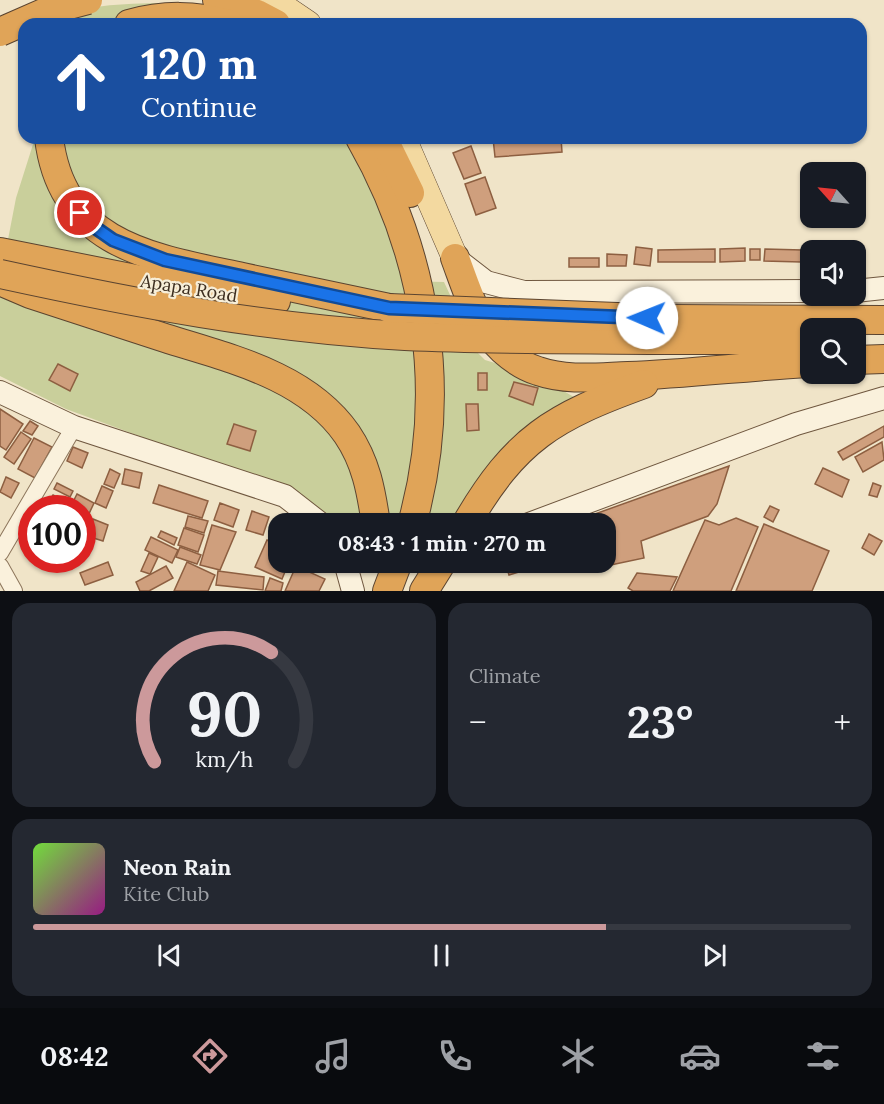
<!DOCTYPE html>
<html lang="en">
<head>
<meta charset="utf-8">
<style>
  :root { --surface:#171b24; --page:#242831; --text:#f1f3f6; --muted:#9ea1a6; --line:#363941; --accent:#cc999b }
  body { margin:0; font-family:Lora,serif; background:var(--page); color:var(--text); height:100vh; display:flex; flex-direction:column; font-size:22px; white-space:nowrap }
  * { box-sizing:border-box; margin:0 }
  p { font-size:20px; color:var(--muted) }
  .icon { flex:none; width:33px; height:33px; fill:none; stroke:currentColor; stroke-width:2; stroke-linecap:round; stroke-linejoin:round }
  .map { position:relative; height:591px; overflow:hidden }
  .side { display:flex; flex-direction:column; gap:12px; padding:12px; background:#0d0f14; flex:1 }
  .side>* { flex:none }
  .guide { position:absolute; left:18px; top:18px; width:849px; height:126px; border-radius:18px; box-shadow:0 2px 4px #0004; background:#1a4fa0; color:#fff; overflow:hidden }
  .needle { width:39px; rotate:297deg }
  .fabs { position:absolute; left:800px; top:162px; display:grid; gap:12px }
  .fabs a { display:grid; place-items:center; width:66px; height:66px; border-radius:12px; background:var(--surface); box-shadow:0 2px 4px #0004; font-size:30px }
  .speed { position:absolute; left:18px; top:495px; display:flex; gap:12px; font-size:30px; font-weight:700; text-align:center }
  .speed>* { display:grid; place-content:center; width:78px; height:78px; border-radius:50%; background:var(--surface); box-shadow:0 2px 4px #0004; line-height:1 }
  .speed .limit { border:9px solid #d22; background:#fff; color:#111 }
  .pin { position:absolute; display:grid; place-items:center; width:51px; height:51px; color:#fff; margin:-26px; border:3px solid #fff; border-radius:50%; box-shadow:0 2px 6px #0007 }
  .me { position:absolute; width:66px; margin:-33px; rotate:271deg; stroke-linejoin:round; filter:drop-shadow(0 0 4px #0008) }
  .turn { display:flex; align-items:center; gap:21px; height:126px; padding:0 24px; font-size:27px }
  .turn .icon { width:78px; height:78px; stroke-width:2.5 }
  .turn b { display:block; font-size:42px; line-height:51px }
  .big { font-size:45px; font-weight:700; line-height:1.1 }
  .side .tile { flex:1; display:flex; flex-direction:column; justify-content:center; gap:9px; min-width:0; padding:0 21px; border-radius:18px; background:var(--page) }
  .side .dial { align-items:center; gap:0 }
  .dial svg { height:156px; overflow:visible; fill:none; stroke:var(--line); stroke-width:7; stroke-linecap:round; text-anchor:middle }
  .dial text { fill:var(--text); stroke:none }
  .song { display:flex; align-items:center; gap:18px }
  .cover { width:72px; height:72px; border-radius:9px; background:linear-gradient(135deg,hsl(100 70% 55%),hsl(310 70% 35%)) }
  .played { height:6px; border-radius:3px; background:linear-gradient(90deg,var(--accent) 70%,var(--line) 70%) }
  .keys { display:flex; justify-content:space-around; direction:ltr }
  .heat { display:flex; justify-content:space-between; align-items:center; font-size:33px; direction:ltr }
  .side .tiles { flex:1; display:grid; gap:12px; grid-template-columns:1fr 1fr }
  .tile:last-child { grid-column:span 2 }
  .trip { position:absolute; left:268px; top:513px; width:348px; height:60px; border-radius:18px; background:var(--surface); box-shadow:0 2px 4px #0004; font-weight:700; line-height:60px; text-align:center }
  .tab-bar { display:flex; height:96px; justify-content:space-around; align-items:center; background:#090b0e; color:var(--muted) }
  .tab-bar .icon { width:42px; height:42px }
  .tab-bar .selected { color:var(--accent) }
  .tab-bar b { font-size:27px; color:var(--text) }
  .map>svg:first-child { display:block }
  .green { fill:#c9cf9b }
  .building { fill:#cf9f7d; stroke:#8d5f41; stroke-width:1.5 }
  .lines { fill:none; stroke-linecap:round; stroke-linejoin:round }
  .street-casing { stroke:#8d765c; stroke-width:18 }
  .secondary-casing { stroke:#6f573f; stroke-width:24 }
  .primary-casing { stroke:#5b4430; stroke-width:27 }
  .highway-casing { stroke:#5b4430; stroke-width:30 }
  .street { stroke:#faf1dc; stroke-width:16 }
  .secondary { stroke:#faf1dc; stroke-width:22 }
  .primary { stroke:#f3d9a0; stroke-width:26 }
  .highway { stroke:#e0a458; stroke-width:28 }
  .highway-bridge-casing { stroke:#5b4430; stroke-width:30; stroke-linecap:butt }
  .highway-bridge { stroke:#e0a458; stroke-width:28 }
  .route-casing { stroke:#114b97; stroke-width:15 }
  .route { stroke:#1a73e8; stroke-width:10 }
  .labels { text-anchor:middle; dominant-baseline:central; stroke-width:4.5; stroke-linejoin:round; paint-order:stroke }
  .street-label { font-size:18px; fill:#3d2e20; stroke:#f7eed8 }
</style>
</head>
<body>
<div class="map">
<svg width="884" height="591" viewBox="0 0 884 591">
  <rect width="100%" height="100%" fill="#f0e4c8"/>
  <g class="green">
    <path d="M157,3L199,11L218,24H34C75,6 113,4 157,3Z"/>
    <path d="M35,138H349L394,244L402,281L444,282L476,351L485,360L538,376L579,400L457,523L332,524L323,511L150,440L66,409L0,376V281L16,198Z"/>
  </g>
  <g class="building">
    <path d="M493,138H561L562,152L495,157Z"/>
    <path d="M471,146L481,173L464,179L453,153Z"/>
    <path d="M485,177L496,208L476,215L465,184Z"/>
    <path d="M636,247L652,249L650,266L634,264Z"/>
    <path d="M745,248V261L720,262V249Z"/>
    <path d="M715,249V262H658V250Z"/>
    <rect x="750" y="249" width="10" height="11"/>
    <path d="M765,249L802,250L801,262L764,261Z"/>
    <path d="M607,254L627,255L626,266H607Z"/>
    <rect x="569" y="258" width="30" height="9"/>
    <path d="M58,364L78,374L70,391L49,380Z"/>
    <rect x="478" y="373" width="9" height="17"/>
    <path d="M514,382L538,388L533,405L509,396Z"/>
    <path d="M466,404H478L479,430L467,431Z"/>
    <path d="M0,409L23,424L6,450L0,446Z"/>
    <path d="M30,421L38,426L32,435L23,431Z"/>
    <path d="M234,424L256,431L250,451L227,444Z"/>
    <path d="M884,426V437L843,460L838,452Z"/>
    <path d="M21,432L31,439L14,464L4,457Z"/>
    <path d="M34,438L52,447L35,478L18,469Z"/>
    <path d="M882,442L884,460L863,472L855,457Z"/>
    <path d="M73,447L88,453L82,468L67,461Z"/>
    <path d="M729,466L717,504L708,516L641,541L644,558L582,571L580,562H606V524H567Z"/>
    <path d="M823,468L849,480L842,497L815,484Z"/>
    <path d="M110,469L120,474L114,488L104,484Z"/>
    <path d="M125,469L142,473L139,488L122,484Z"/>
    <path d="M6,477L19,483L11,498L0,492Z"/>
    <path d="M57,483L73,491L70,497L54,489Z"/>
    <path d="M873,483L881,486L877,497L869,495Z"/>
    <path d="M159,485L208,501L202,518L153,503Z"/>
    <path d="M102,486L113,491L106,508L95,503Z"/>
    <path d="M77,494L94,503L87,518L82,516V508H70Z"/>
    <path d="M53,495L66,502L63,508L48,503Z"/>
    <path d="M220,503L239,510L233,527L214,520Z"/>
    <path d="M770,506L779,510L773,522L764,517Z"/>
    <path d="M252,511L269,517L263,535L246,530Z"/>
    <path d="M188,516L208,521L204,533L185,527Z"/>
    <path d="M736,518L758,527L731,591H673L705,520L719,525Z"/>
    <path d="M93,519L108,525L103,541L87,536Z"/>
    <path d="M764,524L829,551L812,591H736Z"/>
    <path d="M212,525L236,532L220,570L200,565Z"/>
    <path d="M184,528L204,535L198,552L178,545Z"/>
    <path d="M161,531L177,538L174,545L158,537Z"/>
    <path d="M869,534L882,541L874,555L862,548Z"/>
    <path d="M151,537L178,550L172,563L145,550Z"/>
    <path d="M267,540L279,545V562H289L282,579L255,567Z"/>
    <path d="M180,547L201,555L197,564L176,557Z"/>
    <path d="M149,553L158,557L150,574L141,571Z"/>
    <path d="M108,562L113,575L85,585L80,573Z"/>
    <path d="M187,562L215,575L208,591H174Z"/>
    <path d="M505,562H551L509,575Z"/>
    <path d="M166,566L173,578L149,591H140L136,582Z"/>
    <path d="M296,566L325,579L319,591H285Z"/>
    <path d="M218,571L264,577L263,590L216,585Z"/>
    <path d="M637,573L677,577L670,591H633L628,588Z"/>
    <path d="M270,578L283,583L281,591H265Z"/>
  </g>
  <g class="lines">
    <g class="street-casing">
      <g id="street">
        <path d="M0,553L74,427"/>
        <path d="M0,566L14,591"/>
      </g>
    </g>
    <g class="secondary-casing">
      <g id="secondary">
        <path d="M455,258L486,282L524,292L810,291"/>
        <path d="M855,291L884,288"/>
        <path d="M0,392L74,427L285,496L321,524"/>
        <path d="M529,524L796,424L884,398"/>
        <path d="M345,562L353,591"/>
      </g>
    </g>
    <g class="primary-casing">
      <g id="primary">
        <path d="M262,0L286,9L308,24"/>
        <path d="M403,138L455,258"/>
      </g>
    </g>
    <g class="highway-casing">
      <g id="highway">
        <path d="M217,0L257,14L276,24"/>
        <path d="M129,24C164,14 195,15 230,24"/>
        <path d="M49,138C62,246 153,258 242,277C291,287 340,298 389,308"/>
        <path d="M360,138C427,255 449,392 412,524"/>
        <path d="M383,138L410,193"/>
        <path d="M0,252L191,290L276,301"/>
        <path d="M455,258C467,290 477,326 503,350C513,359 525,367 538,371C567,381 598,377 628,376C689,374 749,366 810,363"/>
        <path d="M2,282L30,294C75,309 120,323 165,338C228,358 306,375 347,434C366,462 371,490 376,524"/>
        <path d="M669,319L884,320"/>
        <path d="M665,340H810"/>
        <path d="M855,360L884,359"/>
        <path d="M466,524C516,438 553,417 644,384"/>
        <path d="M387,591L398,562"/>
        <path d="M424,591L442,562"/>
      </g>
    </g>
    <use href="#street" class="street"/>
    <use href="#secondary" class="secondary"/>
    <use href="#primary" class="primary"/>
    <use href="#highway" class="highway"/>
    <g class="highway-bridge-casing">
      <g id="highway-bridge">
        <path d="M0,32L50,10L88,0"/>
        <path d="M0,274C133,303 269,329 405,336C492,340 579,339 665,340"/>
        <path d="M389,308L669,319"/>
      </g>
    </g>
    <use href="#highway-bridge" class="highway-bridge"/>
  </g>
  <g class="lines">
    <g class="route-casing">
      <path id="route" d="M80,213L90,224L113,240L165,260L389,308L647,318"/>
    </g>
    <use href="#route" class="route"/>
  </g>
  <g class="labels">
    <g class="street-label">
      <text transform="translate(189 288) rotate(9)">Apapa Road</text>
    </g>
  </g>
</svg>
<div class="fabs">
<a><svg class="needle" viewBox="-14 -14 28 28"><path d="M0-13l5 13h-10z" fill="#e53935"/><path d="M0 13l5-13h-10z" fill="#9ea1a6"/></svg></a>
<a><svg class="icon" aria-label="sound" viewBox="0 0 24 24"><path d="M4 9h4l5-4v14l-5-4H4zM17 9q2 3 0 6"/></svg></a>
<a><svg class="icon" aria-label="search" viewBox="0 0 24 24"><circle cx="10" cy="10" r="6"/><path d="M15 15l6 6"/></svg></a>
</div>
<div class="speed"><div class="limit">100</div></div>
<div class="pin" style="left:80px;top:213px;background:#d93025"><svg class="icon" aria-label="arrive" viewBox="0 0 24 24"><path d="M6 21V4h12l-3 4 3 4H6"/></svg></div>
<svg class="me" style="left:647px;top:318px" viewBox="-20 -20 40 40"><circle r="19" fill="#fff"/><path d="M0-13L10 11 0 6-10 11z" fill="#1a73e8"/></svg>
<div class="trip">08:43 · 1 min · 270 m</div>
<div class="guide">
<div class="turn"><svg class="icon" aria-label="ahead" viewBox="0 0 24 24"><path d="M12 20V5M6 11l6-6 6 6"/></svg><div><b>120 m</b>Continue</div></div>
</div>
</div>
<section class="side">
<div class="tiles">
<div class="tile dial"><svg viewBox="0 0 100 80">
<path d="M14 69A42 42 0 1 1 86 69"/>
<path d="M14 69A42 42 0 0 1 74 13" stroke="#cc999b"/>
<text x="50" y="56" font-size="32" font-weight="700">90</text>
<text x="50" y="72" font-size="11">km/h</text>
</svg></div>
<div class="tile"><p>Climate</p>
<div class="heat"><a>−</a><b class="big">23°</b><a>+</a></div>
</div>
<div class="tile">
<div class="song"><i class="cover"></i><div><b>Neon Rain</b><p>Kite Club</p></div></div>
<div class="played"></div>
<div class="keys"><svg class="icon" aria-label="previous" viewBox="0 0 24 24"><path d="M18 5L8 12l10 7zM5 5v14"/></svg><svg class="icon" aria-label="pause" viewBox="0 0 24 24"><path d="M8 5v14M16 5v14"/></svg><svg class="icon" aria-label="next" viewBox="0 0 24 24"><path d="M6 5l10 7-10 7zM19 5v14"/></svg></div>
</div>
</div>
</section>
<nav class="tab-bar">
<b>08:42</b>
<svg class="icon selected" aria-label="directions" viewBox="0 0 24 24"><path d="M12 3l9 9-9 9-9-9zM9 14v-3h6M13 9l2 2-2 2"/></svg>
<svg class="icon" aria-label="music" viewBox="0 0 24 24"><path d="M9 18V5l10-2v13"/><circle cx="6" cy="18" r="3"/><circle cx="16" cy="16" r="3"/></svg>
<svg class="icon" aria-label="phone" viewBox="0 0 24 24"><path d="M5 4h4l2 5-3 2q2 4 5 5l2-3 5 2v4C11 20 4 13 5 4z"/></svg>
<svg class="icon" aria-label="climate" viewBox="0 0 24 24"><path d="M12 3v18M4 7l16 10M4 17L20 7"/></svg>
<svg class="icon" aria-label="car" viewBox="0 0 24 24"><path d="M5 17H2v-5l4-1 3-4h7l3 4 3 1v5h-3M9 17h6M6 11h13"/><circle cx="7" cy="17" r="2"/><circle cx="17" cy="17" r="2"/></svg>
<svg class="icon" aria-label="filters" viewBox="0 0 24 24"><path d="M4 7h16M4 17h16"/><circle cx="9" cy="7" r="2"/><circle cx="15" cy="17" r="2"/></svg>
</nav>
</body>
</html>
